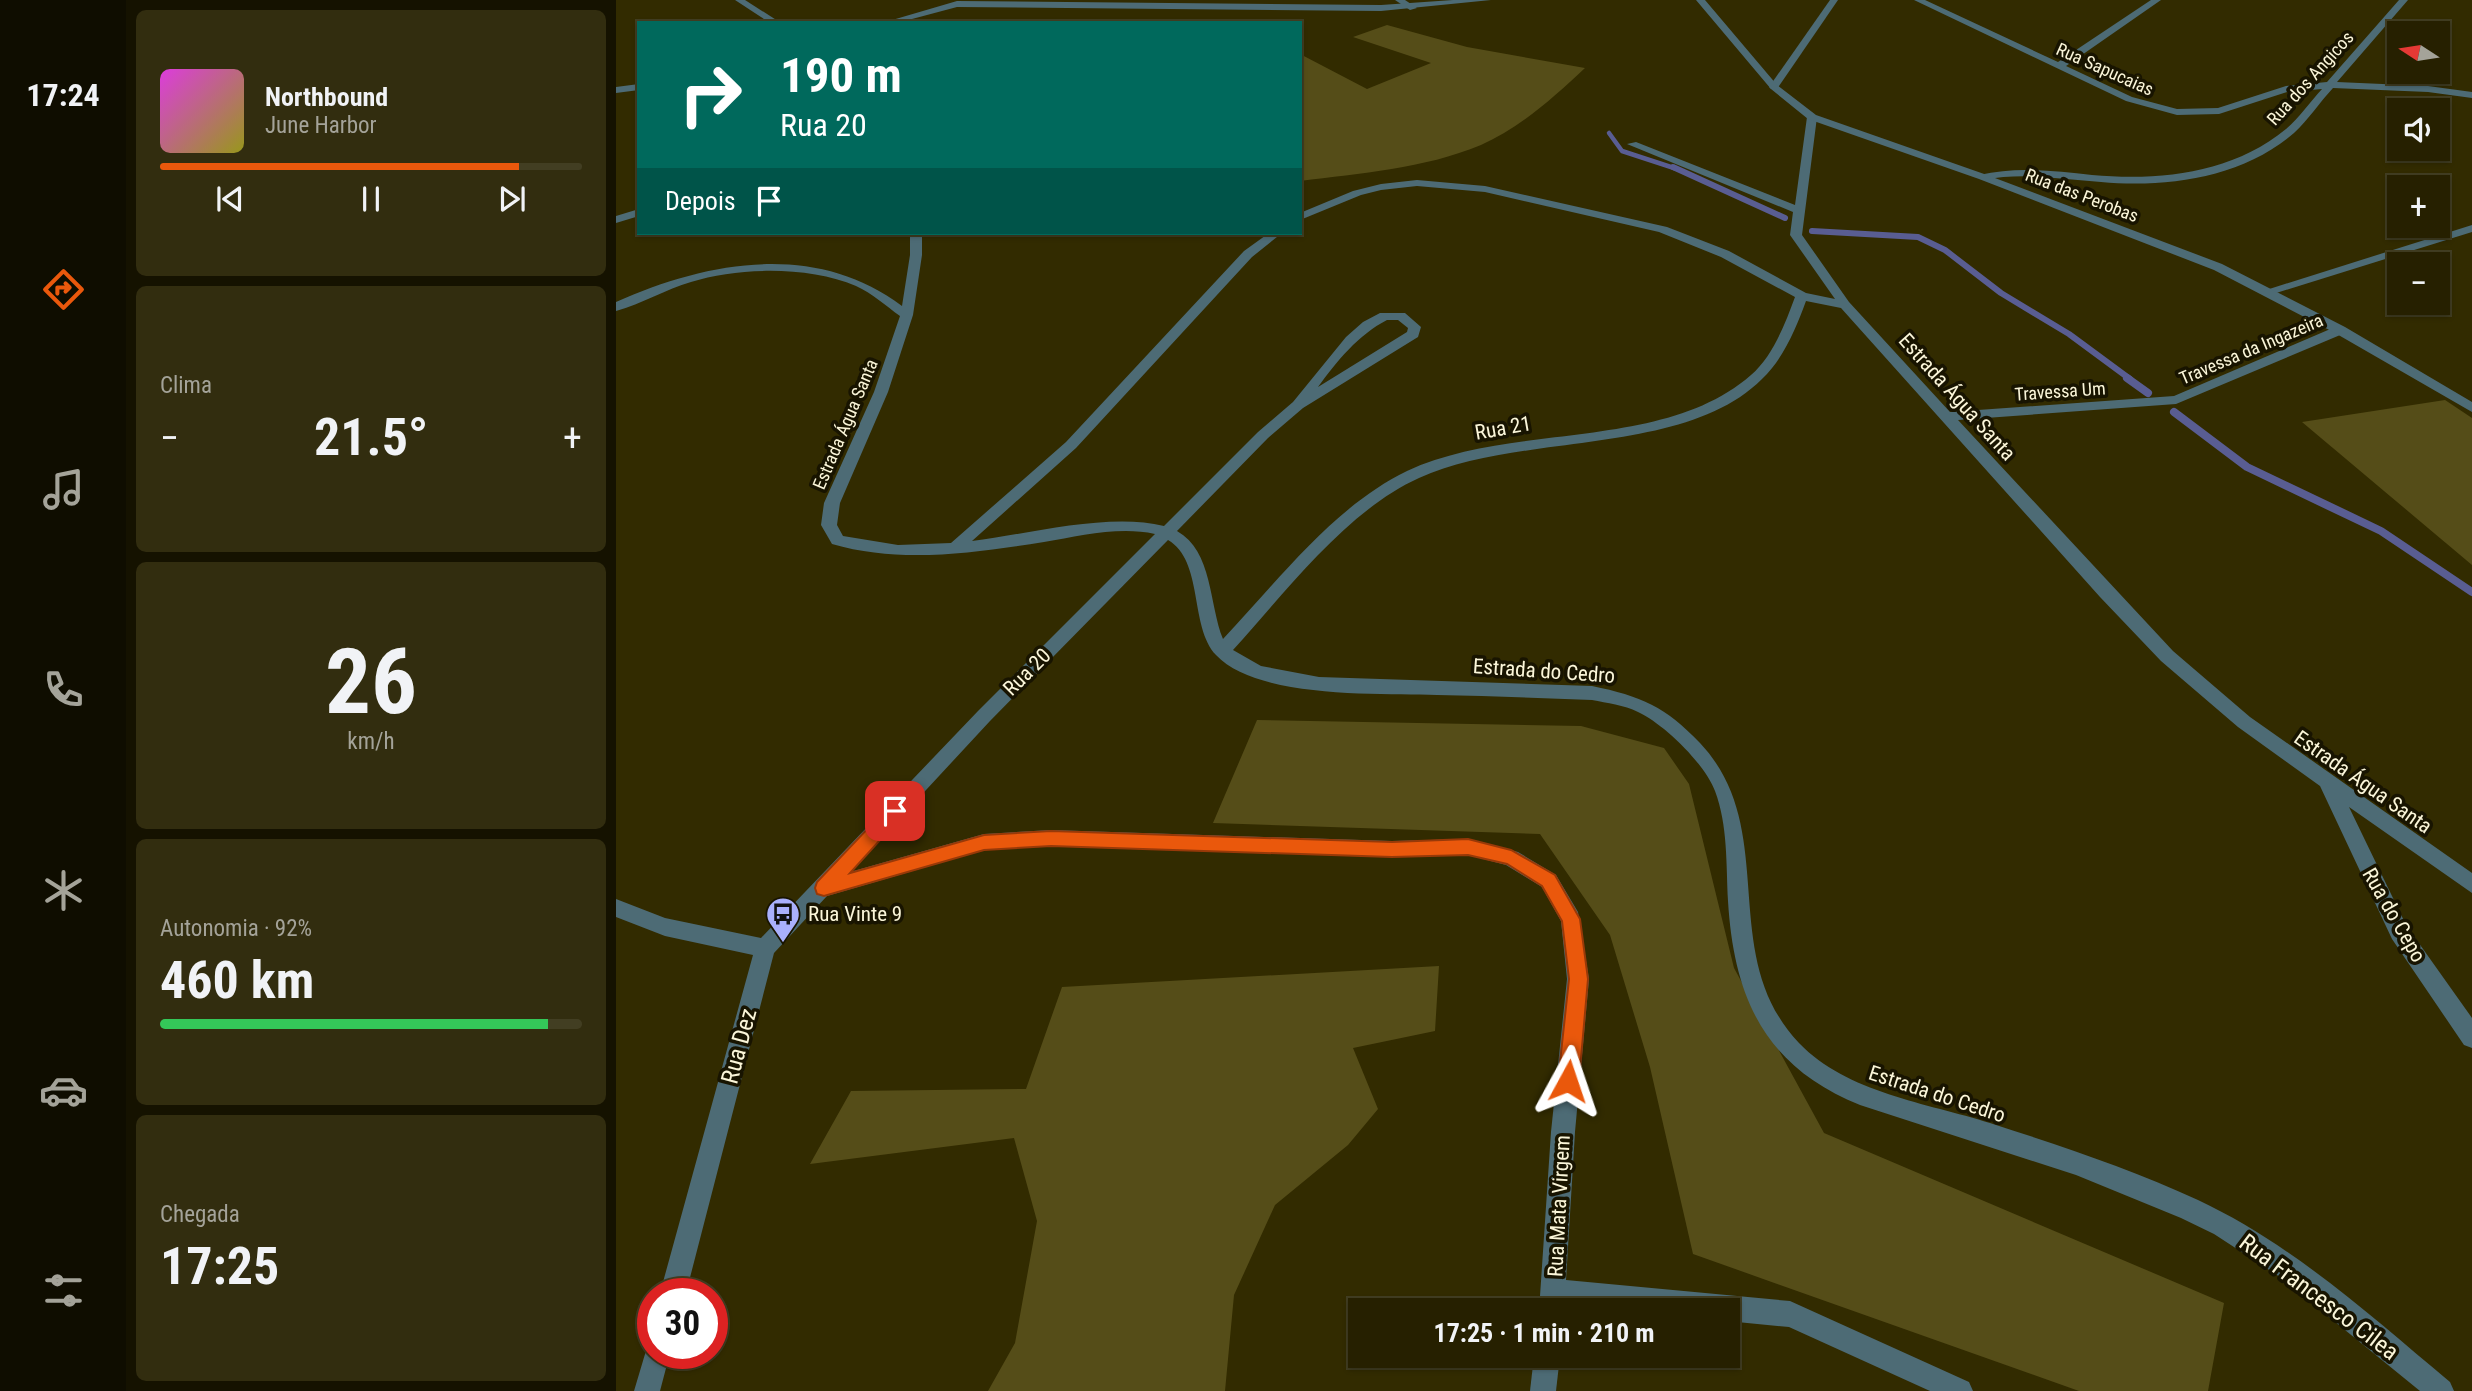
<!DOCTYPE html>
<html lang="pt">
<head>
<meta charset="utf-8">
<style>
  :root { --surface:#262000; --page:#322d0f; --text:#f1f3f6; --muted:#a4a399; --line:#423e22; --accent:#ea580c }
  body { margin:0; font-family:"Roboto Condensed",sans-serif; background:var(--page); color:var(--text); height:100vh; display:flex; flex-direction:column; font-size:26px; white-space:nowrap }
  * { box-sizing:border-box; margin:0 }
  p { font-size:23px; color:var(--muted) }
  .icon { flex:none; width:38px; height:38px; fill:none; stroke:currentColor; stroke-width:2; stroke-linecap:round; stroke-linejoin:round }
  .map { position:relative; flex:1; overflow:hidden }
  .panel { display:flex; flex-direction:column; gap:10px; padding:10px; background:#151200; width:490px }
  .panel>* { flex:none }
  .guide { position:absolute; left:21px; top:21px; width:665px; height:214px; border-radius:0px; box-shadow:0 2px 5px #0004,0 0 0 2px var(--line); background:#00695c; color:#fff; overflow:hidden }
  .needle { width:46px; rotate:282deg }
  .buttons { position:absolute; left:1771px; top:21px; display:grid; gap:14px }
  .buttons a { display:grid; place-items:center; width:63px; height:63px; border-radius:0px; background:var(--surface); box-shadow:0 2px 5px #0004,0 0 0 2px var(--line); font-size:35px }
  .speed { position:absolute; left:21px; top:1278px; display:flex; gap:14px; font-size:35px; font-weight:700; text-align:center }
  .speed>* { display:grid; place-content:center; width:91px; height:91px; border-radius:50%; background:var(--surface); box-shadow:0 2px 5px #0004,0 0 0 2px var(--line); line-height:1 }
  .speed .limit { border:10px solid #d22; background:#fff; color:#111 }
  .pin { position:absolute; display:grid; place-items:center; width:60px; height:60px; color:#fff; margin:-30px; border-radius:14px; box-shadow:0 4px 10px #0006 }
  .me { position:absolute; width:77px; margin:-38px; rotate:5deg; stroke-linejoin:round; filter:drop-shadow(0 0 5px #0008) }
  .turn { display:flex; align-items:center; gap:24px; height:147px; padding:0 28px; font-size:32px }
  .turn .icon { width:91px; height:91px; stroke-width:2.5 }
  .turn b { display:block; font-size:49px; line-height:60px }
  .then { display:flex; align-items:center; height:66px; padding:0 28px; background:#0003; gap:14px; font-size:26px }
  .big { font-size:52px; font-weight:700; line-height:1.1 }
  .panel .card { flex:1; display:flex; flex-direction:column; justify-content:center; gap:10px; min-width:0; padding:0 24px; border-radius:10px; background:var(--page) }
  .panel .dial { align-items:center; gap:0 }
  .dial b { font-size:91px; line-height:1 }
  .song { display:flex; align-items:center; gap:21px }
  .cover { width:84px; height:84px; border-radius:10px; background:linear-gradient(135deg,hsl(300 70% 55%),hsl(60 70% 35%)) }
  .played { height:7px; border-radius:4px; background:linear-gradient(90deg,var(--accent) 85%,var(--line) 85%) }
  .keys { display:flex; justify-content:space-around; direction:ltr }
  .heat { display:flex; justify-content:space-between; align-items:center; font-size:38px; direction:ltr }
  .charge { height:10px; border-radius:5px; background:linear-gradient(90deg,#34c759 92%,var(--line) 0) }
  .trip { position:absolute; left:732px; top:1298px; width:392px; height:70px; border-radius:0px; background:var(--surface); box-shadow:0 2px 5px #0004,0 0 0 2px var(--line); font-weight:700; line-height:70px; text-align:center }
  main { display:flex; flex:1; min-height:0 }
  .tab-bar { display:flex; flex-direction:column; width:126px; justify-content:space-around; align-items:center; background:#0f0d00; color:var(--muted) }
  .tab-bar .icon { width:49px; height:49px }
  .tab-bar .selected { color:var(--accent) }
  .tab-bar b { font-size:32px; color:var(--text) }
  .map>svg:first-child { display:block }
  .green { fill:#554d18 }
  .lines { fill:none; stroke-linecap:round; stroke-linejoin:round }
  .stream-far2 { stroke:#595d92; stroke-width:4.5 }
  .stream-far1 { stroke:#595d92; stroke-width:6 }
  .stream { stroke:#595d92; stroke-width:8 }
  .minor { fill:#4d6b75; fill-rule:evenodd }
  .tertiary { fill:#4d6b75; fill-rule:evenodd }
  .route { fill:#ea580c; stroke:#983908; stroke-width:2 }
  .labels { text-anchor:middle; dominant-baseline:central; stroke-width:7; stroke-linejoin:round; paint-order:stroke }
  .far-street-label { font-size:18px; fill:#fbf6d9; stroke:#181400 }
  .street-label { font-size:21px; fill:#fbf6d9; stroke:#181400 }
  .poi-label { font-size:21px; fill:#fbf6d9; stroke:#181400; text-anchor:start }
  .near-street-label { font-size:24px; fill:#fbf6d9; stroke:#181400 }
</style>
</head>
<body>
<main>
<nav class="tab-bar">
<b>17:24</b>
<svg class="icon selected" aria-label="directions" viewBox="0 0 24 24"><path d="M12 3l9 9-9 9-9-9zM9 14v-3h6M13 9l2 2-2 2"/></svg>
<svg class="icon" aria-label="music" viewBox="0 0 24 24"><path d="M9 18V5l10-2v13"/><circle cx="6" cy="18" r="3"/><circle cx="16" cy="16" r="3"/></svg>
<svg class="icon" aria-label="phone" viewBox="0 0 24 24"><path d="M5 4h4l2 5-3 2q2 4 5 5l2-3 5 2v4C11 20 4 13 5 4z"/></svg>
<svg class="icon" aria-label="climate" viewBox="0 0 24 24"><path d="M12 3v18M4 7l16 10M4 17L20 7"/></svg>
<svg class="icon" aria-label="car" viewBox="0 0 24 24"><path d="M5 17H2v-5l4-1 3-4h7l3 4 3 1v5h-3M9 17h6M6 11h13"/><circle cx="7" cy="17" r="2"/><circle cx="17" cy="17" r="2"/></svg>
<svg class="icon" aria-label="filters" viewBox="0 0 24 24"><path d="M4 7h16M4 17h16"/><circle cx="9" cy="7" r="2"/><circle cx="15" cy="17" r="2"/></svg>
</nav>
<section class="panel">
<div class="card">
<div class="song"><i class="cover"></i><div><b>Northbound</b><p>June Harbor</p></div></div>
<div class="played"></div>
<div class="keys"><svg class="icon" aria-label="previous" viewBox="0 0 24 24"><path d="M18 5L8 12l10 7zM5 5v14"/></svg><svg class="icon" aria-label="pause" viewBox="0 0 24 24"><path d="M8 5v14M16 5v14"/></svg><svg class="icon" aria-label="next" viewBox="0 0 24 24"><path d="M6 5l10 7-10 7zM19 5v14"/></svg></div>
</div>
<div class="card"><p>Clima</p>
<div class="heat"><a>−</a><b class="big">21.5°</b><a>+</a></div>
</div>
<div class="card dial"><b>26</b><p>km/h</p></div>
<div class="card"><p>Autonomia · 92%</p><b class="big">460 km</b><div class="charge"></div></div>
<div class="card"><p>Chegada</p><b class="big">17:25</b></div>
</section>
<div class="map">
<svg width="1856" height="1391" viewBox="0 0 1856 1391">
  <rect width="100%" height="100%" fill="#322b00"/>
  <g class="green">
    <path d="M771,25L851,47L969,68C938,97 904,128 865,145C807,169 745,173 684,181V54L751,89L815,63L737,37Z"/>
    <path d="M1829,400L1856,418V565L1686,422Z"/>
    <path d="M641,720L965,726L1048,748L1073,784L1118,968L1208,1133L1608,1303L1592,1391H1463L1077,1254L1034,1067L994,935L924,834L597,823Z"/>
    <path d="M823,966L819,1031L737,1048L762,1109L732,1145L659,1205L618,1295L609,1391H372L399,1343L421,1221L398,1138L194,1164L235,1091L410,1089L446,987Z"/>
  </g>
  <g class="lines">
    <path class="stream-far2" d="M993,133L1006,151L1061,169"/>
    <g class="stream-far1">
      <path d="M1057,167L1169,218"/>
      <path d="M1196,231L1302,237L1329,250L1385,293L1453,334L1514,379"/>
    </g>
    <g class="stream">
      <path d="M1511,378L1532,393"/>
      <path d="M1558,412L1631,467L1765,531L1856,592"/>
    </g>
    <g class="minor">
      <path d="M119,0H129L165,23H154Z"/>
      <path d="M779,0H789L801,8L794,10Z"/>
      <path d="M1214,0H1222L1161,89H1155L1153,87Z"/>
      <path d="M1298,0H1309L1442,62L1535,0H1545L1450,66L1516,97L1561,109L1602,108L1670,86L1711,82L1783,0H1792L1721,82L1812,86L1856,92V98L1812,92L1717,88C1704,102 1692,120 1678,133C1626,178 1550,188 1485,182C1445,179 1407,172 1367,180L1362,177L1363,175C1402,166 1437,171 1476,175C1543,181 1615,174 1670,129C1683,118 1694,102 1706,89L1671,92L1603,114L1561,115L1510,101Z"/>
      <path d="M1196,114L1201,117L1186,235L1233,302L1334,412L1558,396L1719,327H1729V333L1560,404L1342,420L1557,651L1634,717L1856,873V893L1733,807L1790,925L1856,1018V1048L1848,1045L1776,939L1704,786L1622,727L1545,661L1484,597L1225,308L1190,301C1180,328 1168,358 1146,379C1068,457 904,432 803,478C730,511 670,592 617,650L645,666L703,677L976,686C1025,696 1050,707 1084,743C1166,830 1099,954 1183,1043C1231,1093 1311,1103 1374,1123C1445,1146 1515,1169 1582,1200C1676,1244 1755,1316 1834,1382L1838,1391H1804L1664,1277L1598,1234L1565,1218L1460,1175L1244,1105C1150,1067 1118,1000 1112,901C1110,864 1112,826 1099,791C1089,764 1048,724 1022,712C1008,705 991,703 976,700C924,698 873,696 821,695C764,693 641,699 600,655C573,626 588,561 552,540L374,721L234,872L368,834L435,830L776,841L852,839L902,852L940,875L962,912L973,979L959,1132L950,1280L1174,1301L1353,1382L1357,1391H1314L1173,1327L1111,1321V1311H1011L949,1305V1311H923L935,1132L951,979L945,921L926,887L890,865L852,855L776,857L435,846L368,850L211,896L158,953L70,1293H44L137,955L49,936L0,917V899L49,918L145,938L362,711L539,534C503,526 464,536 428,542C357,553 285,564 216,544L205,525L208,503L258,392L284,316C270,306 256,293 240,286C193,266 123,267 75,282C50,289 26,304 0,311V302C91,261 200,241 286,306L294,255V233H306V255L297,315L272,392L224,503L221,525L227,536L282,545L335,543L450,442L628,251L653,233H666L636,257L460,448L356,541C413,534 493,512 548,526L642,432L677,402L730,337L747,322L764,313H789L805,327L802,337L687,408L652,438L561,531C597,551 593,605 607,639C663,580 717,507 791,471C896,422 1047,452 1135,375C1157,356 1169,324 1179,297L1105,257L1043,232L869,192L801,186L765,190L745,195L684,220V213L737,191L765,184L801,180L869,186L1051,227L1113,251L1190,293L1219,299L1174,235L1177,212L1011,144L1020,142L1179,205L1191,117ZM771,320H782L792,328L791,332L702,387C721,361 742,335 771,320Z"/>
      <path d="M23,209V216L0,223V216Z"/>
      <path d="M1856,225V232L1657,294L1647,291Z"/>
      <path d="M37,1342V1353H54L44,1391H18L32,1344Z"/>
      <path d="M918,1356H944L940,1391H914Z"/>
    </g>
    <g class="tertiary">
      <path d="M837,0H875L765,11L341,7L281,23H266L341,1L765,5Z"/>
      <path d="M1080,0H1089L1161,85L1200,115L1371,175L1606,264L1729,327L1856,402V412L1719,333L1598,270L1363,179L1192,119L1155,89Z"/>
      <path d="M23,84V90L0,93V87Z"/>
    </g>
  </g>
  <path class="route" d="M279,804L287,811L285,817L234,873L368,835L435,831L776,842L852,839L895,850L939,875L964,919L972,979L963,1081L960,1088L952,1091L945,1088L942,1081L953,979L946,921L926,886L891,864L852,855L776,857L435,846L368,850L208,896L201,894L199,888L201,882L273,806Z"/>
  <defs>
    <g id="bus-pin" transform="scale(1.75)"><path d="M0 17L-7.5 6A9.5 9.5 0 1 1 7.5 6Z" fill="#a9b0fc" stroke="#181400"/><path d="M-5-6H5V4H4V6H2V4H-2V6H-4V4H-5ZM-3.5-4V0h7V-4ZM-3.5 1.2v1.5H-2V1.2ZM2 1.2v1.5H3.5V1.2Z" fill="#111"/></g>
  </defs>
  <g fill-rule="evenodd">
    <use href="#bus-pin" x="167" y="914"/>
  </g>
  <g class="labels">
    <g class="far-street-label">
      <text transform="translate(1489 69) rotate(24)">Rua Sapucaias</text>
      <text transform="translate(1694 78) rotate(-48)">Rua dos Angicos</text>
      <text transform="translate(1466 195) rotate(21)">Rua das Perobas</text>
      <text transform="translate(1635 349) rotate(-23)">Travessa da Ingazeira</text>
      <text transform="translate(1444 391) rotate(-4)">Travessa Um</text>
      <text transform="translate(229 424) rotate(-67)">Estrada Água Santa</text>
    </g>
    <g class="street-label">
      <text transform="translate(1341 397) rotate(48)">Estrada Água Santa</text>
      <text transform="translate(887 428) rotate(-10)">Rua 21</text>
      <text transform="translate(928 671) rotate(4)">Estrada do Cedro</text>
      <text transform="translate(411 672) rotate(-45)">Rua 20</text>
      <text transform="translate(1747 782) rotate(35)">Estrada Água Santa</text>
      <text transform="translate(1778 915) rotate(60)">Rua do Cepo</text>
      <text transform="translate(1321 1094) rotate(18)">Estrada do Cedro</text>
      <text transform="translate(943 1206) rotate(-87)">Rua Mata Virgem</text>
    </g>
    <g class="poi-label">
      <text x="192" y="914">Rua Vinte 9</text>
    </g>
    <g class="near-street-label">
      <text transform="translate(123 1046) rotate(-75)">Rua Dez</text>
      <text transform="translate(1703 1297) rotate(37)">Rua Francesco Cilea</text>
    </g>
  </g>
</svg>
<div class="buttons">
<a><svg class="needle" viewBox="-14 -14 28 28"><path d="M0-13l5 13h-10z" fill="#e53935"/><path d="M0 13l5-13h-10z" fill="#a4a399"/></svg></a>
<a><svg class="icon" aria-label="sound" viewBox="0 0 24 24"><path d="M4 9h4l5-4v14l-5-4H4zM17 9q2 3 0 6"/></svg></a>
<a>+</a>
<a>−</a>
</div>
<div class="speed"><div class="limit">30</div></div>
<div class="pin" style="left:279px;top:811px;background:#d93025"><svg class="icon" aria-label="arrive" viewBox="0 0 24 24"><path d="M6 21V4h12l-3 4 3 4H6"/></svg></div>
<svg class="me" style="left:952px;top:1081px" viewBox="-20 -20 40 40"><path d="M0-17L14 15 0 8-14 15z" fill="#ea580c" stroke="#fff" stroke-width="4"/></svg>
<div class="trip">17:25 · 1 min · 210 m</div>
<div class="guide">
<div class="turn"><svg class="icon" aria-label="right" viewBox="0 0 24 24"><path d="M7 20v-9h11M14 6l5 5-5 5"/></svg><div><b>190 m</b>Rua 20</div></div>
<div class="then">Depois<svg class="icon" aria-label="arrive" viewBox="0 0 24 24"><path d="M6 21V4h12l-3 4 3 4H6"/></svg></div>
</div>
</div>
</main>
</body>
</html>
